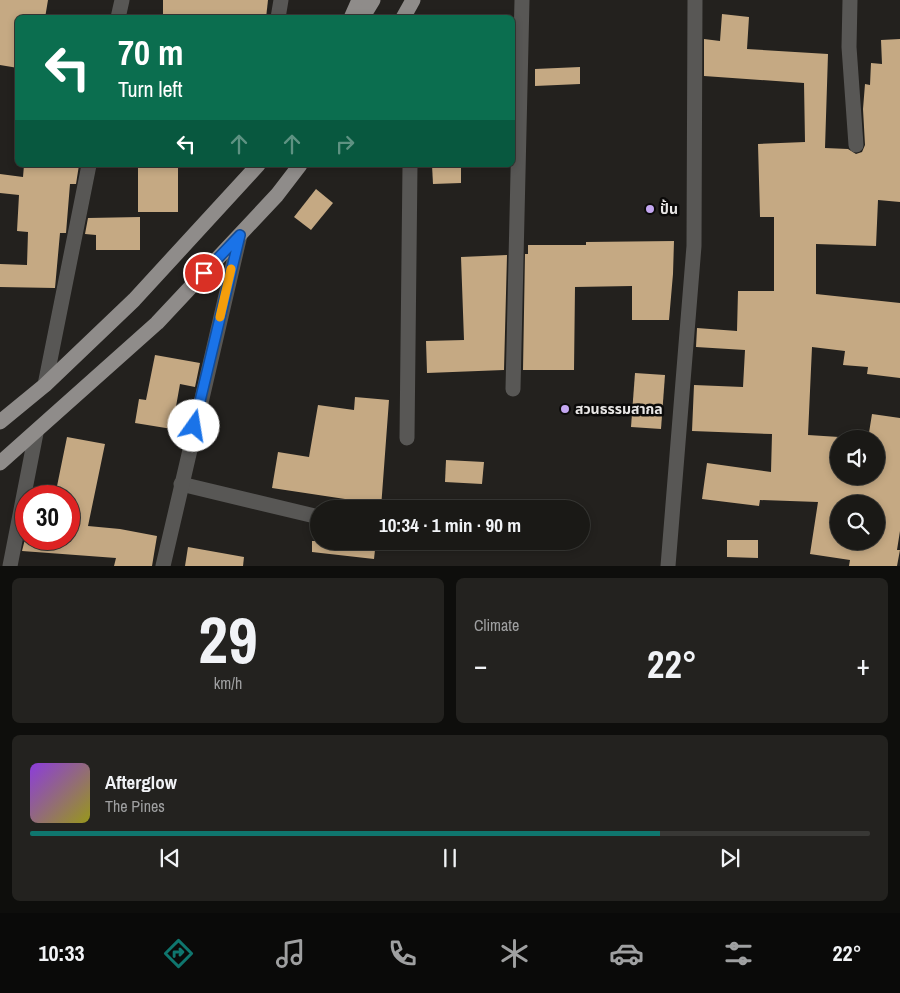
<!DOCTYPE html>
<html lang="en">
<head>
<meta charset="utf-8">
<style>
  :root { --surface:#1a1916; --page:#23221f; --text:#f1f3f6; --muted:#9fa0a1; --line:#383835; --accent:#0f766e }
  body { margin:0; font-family:"Archivo Narrow","Noto Sans Thai",sans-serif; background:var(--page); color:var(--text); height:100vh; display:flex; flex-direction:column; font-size:19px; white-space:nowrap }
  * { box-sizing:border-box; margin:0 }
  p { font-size:16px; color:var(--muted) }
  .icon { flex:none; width:28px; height:28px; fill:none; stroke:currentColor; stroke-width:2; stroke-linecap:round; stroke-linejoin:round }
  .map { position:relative; height:566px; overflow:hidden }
  .side { display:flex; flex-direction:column; gap:12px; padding:12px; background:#0e0e0c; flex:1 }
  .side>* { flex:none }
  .guide { position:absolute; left:15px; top:15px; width:500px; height:152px; border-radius:8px; box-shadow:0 2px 8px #0003,0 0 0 1px var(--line); background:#0b6e4f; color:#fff; overflow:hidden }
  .controls { position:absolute; left:830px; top:430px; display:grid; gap:10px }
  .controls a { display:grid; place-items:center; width:55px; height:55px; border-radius:50%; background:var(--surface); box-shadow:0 2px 8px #0003,0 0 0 1px var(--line); font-size:25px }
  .speed { position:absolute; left:15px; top:485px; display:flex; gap:10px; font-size:25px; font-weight:700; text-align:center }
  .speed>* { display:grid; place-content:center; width:65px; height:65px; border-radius:50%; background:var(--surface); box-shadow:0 2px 8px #0003,0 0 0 1px var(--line); line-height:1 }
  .speed .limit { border:8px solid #d22; background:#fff; color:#111 }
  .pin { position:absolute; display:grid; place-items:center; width:42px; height:42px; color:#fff; margin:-21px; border:2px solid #fff; border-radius:50%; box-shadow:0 1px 5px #0007 }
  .me { position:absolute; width:55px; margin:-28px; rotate:13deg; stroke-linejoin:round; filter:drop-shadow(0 0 4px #0008) }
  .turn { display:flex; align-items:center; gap:18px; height:105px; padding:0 20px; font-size:22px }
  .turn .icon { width:65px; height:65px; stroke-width:2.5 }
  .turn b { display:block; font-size:35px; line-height:42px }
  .lanes { display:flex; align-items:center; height:48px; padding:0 20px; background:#0003; justify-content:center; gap:25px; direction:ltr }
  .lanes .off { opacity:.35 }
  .big { font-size:38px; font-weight:700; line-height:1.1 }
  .side .card { flex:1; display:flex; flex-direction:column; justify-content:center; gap:8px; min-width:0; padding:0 18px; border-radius:8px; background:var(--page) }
  .side .dial { align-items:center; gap:0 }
  .dial b { font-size:65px; line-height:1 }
  .song { display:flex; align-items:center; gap:15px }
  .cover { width:60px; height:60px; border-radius:8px; background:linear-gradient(135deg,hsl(270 70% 55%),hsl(60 70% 35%)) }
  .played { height:5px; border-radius:2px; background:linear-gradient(90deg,var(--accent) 75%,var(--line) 75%) }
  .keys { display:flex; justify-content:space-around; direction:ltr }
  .heat { display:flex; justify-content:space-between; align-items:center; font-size:28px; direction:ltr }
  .side .tiles { flex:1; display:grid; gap:12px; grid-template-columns:1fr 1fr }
  .card:last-child { grid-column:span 2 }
  .trip { position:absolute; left:310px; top:500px; width:280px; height:50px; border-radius:25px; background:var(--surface); box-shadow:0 2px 8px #0003,0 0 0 1px var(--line); font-weight:700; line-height:50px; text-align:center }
  .menu { display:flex; height:80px; justify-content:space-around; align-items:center; background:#0a0a09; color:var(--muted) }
  .menu .icon { width:35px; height:35px }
  .menu .on { color:var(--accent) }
  .menu b { font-size:22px; color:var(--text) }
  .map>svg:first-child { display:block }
  .building { fill:#c5a983; fill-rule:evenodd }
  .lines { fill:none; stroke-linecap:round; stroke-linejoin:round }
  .minor { stroke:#585755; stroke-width:15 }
  .major { stroke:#8f8c8a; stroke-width:15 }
  .route-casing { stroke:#114b97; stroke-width:12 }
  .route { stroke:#1a73e8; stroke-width:9 }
  .slow { stroke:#f59e0b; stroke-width:9 }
  .poi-dot { fill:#c4a7f1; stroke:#0b0a09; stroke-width:2 }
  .labels { text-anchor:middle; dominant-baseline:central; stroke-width:5; stroke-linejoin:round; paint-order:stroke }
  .poi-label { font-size:14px; font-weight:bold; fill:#e9e7e6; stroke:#0b0a09; text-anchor:start }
</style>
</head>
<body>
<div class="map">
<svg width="900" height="566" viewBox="0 0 900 566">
  <rect width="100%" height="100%" fill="#23211e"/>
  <g class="building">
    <path d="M0,0H48L45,18H18V68L0,65Z"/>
    <path d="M163,0H268L266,18L163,14Z"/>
    <path d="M722,14L749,17L747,49L828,54L825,148L848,149L856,154L862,152L865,145L863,109L865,84L870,85L871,63L882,64L881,40L900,39V202L878,200L876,246L816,244V294L900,303V378L867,374L868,367L843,365L845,351L812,347L808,435L839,437V476H876V439H868L872,414L900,418V531L897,550H900L897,566H849L850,560L810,554L818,502L760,500L759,506L702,499L707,463L771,472L772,434L692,431L694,385L743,387L745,350L696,347L697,328L737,331L738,291H774V217H760L758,144L805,142L804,83L704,76V39L720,41ZM839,504H876V541H839Z"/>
    <path d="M580,67V84L535,86V69Z"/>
    <path d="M24,165H79L76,184H70L66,233H60L55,288L0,287V264L27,265L28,232L17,231L19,195L0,193V174L23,177Z"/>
    <rect x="138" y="165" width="40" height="47"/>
    <path d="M432,165H461V183L433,184Z"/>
    <path d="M316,189L333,203L311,230L294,217Z"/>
    <path d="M140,217V250H96V235L85,234L88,218Z"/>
    <path d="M674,241L673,274L669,320H632V286L575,287L574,370H523L525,254H528V245H586V242Z"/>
    <path d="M507,255L504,370L427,373L426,341L464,340L461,257Z"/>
    <path d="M155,355L200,363L195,387L180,384L172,429L135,423L139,399L146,400Z"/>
    <path d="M635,373L665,375L661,429L631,427Z"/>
    <path d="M355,397L389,400L381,508L344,503L345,499L272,488L278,452L309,457L318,405L354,410Z"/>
    <path d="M67,437L105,444L88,526L120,529L157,536L152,566H114L116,558L22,551L25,539H69V496H55Z"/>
    <path d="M446,460L484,462L482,484L445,482Z"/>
    <path d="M727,540H758V558L727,557Z"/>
    <path d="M312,541H376L374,559L312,552Z"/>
    <path d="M188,547L244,557L243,566H185Z"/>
  </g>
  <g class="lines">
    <g class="minor">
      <path d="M850,0L849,47L856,145"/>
      <path d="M118,18L122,0"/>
      <path d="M278,18L281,0"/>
      <path d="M45,385L89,165"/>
      <path d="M513,389L522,0"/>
      <path d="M407,438L410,165"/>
      <path d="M181,484L319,517"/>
      <path d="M10,566L36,433"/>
      <path d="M163,566L240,235"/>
      <path d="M668,566L694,246L695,0"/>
    </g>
    <g class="major">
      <path d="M351,18L359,0"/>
      <path d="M362,18L373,0"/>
      <path d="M403,18L413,0"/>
      <path d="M0,422L45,385L134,300L258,165"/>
      <path d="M0,463L157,323L277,195L300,165"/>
    </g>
  </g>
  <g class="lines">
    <g class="route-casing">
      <path id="route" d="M194,426L240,235L204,273"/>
    </g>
    <use href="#route" class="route"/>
    <path class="slow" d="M220,317L231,269"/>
  </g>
  <g class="poi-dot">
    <circle cx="650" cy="209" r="5"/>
    <circle cx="565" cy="409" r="5"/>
  </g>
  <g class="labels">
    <g class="poi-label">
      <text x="660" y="209">ปั้น</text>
      <text x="575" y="409">สวนธรรมสากล</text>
    </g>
  </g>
</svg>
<div class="controls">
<a><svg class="icon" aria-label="sound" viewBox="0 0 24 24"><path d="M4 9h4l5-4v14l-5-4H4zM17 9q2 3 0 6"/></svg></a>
<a><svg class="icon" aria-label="search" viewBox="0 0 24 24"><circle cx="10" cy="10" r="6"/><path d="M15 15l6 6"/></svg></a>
</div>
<div class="speed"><div class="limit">30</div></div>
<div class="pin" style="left:204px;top:273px;background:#d93025"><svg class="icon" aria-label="arrive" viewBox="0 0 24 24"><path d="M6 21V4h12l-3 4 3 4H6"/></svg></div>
<svg class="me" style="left:194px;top:426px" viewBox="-20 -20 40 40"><circle r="19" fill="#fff"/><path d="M0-13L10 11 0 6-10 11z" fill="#1a73e8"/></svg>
<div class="trip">10:34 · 1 min · 90 m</div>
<div class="guide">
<div class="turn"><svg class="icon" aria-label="left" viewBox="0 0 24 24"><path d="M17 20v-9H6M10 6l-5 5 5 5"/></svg><div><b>70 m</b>Turn left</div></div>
<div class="lanes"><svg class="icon" aria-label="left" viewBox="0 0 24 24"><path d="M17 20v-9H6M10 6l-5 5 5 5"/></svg><svg class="icon off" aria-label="ahead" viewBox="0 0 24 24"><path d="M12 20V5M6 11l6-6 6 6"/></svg><svg class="icon off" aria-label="ahead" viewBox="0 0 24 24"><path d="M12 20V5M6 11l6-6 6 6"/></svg><svg class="icon off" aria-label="right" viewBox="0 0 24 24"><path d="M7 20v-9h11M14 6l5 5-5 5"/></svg></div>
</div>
</div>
<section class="side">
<div class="tiles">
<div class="card dial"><b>29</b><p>km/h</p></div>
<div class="card"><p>Climate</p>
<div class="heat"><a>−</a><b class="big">22°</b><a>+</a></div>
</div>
<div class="card">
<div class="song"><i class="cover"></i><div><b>Afterglow</b><p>The Pines</p></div></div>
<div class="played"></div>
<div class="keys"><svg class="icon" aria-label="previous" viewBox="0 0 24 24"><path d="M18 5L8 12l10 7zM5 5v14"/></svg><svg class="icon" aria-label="pause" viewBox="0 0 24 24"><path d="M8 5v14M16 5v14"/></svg><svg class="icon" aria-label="next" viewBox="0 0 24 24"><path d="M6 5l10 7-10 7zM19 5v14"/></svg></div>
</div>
</div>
</section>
<nav class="menu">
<b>10:33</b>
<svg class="icon on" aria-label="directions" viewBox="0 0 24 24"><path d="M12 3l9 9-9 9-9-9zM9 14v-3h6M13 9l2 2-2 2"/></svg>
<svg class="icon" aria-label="music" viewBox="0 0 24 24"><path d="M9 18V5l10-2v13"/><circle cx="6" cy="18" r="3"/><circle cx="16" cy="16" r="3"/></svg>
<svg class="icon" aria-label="phone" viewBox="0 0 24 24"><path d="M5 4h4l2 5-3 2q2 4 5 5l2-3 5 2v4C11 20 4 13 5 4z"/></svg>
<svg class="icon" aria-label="climate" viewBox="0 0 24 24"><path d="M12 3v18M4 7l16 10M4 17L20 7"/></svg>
<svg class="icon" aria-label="car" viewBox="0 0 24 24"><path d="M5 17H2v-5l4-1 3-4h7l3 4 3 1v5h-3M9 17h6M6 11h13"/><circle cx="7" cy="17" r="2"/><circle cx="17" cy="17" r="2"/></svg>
<svg class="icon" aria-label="filters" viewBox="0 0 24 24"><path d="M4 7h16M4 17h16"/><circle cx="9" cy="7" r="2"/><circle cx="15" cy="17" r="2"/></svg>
<b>22°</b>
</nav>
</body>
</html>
